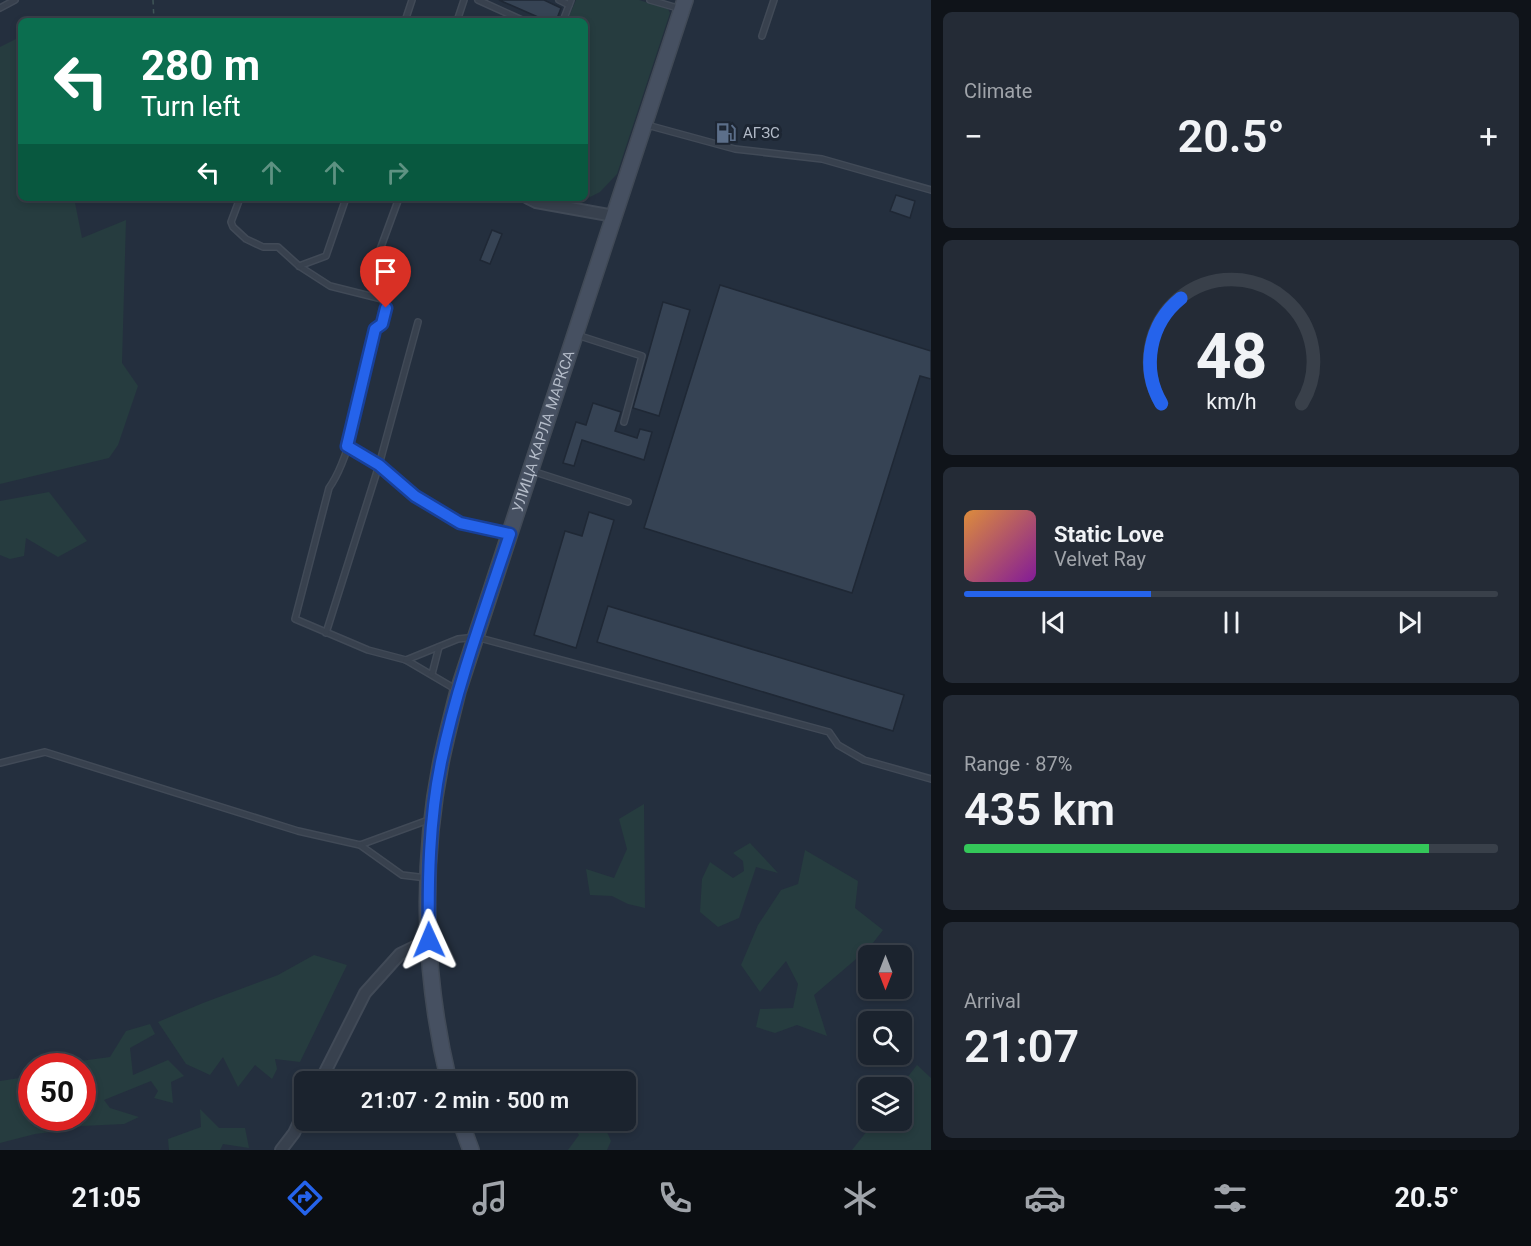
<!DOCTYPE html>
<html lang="en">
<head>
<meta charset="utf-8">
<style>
  :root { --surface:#1b232e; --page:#242b36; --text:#f1f3f6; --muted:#a0a4aa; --line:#39404a; --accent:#2563eb }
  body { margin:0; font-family:Roboto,sans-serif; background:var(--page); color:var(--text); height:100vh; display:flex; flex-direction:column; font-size:22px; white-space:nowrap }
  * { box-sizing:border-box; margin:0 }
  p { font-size:20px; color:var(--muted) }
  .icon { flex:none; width:33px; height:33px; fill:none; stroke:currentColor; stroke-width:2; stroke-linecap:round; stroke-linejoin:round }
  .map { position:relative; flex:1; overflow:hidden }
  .details { display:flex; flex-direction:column; gap:12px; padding:12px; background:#0f1319; width:600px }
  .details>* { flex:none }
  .hud { position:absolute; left:18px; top:18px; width:570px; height:183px; border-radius:9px; box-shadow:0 3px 9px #0003,0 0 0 2px var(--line); background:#0b6e4f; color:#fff; overflow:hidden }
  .needle { width:39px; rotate:180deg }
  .controls { position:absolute; left:858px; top:945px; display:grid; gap:12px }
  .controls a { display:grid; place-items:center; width:54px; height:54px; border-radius:9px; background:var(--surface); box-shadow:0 3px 9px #0003,0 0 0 2px var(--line); font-size:30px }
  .speed { position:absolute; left:18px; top:1053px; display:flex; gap:12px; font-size:30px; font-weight:700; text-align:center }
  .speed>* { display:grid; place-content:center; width:78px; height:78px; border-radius:50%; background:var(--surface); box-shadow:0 3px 9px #0003,0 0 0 2px var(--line); line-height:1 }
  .speed .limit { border:9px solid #d22; background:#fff; color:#111 }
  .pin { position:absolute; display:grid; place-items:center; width:51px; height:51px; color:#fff; margin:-62px -26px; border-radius:50% 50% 50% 0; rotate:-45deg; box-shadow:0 0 6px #0007 }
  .pin .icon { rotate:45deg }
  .me { position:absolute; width:66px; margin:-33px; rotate:359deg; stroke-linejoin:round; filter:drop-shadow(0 0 4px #0008) }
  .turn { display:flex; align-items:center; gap:21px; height:126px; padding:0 24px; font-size:27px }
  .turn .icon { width:78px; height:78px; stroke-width:2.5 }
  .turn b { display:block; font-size:42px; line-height:51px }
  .lanes { display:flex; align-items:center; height:57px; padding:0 24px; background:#0003; justify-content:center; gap:30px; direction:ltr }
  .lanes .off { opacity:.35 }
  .big { font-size:45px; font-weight:600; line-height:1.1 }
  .details .widget { flex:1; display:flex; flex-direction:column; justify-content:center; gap:9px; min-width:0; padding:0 21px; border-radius:9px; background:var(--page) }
  .details .dial { align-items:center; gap:0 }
  .dial svg { height:156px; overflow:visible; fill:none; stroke:var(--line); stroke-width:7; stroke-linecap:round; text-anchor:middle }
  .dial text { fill:var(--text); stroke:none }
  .song { display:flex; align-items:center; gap:18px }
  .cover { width:72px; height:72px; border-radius:9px; background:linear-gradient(135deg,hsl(30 70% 55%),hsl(290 70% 35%)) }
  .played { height:6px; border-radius:3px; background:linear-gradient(90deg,var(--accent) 35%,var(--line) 35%) }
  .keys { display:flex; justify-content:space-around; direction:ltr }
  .heat { display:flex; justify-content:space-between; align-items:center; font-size:33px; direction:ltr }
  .charge { height:9px; border-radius:4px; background:linear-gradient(90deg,#34c759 87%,var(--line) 0) }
  .trip { position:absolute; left:294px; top:1071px; width:342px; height:60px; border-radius:9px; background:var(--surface); box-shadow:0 3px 9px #0003,0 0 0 2px var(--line); font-weight:600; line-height:60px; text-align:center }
  .menu { display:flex; height:96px; justify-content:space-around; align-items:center; background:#0b0e12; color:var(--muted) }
  .menu .icon { width:42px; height:42px }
  .menu .on { color:var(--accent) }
  .menu b { font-size:27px; color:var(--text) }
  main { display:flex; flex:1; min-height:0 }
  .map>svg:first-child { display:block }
  .green { fill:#263c3f }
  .building { fill:#364354; stroke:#1f2835; stroke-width:1.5 }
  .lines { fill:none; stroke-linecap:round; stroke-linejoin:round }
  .lane-casing { stroke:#414a57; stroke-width:8 }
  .street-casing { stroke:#414a57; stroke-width:14 }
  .secondary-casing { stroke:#414a57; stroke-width:18 }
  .path { stroke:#3f5557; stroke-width:1.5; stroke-dasharray:4.5 4.5; stroke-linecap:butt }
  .lane { stroke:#38414e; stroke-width:5 }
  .street { stroke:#38414e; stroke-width:10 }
  .secondary { stroke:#465061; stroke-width:15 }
  .route-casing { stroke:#184099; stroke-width:15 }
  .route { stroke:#2563eb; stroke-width:10 }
  .labels { text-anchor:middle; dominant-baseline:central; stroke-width:6; stroke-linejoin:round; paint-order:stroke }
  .poi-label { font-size:15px; fill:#b4bcc9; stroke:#1d2633; text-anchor:start }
  .street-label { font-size:15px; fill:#b4bcc9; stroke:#1d2633 }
</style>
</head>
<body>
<main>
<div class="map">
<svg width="931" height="1150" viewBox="0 0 931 1150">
  <rect width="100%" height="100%" fill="#242f3e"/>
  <g class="green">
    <path d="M576,0H639L668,9L670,13L617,174L600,192L580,202L548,198H585V21H567Z"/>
    <path d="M16,39L21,42V198H74L82,238L126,220L122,363L138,386L118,445L109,458L0,484V47Z"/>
    <path d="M49,492L87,541L58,557L26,538L24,556L10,559L0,555V501Z"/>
    <path d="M644,804L645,908L628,904L612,896L590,895L586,869L614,878L627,849L619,819Z"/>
    <path d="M750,843L778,873L756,867L739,918L718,927L700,912L702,879L710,862L733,878L744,871L743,861L733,853Z"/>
    <path d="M805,850L858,881L855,908L883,930L869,948L814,995L827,1036L797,1025L775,1033L756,1027L760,1009L793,1008L798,984L786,961L760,992L741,965L758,925L781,890L798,884Z"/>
    <path d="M314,955L347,965L300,1062L275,1059L277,1069L272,1079L255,1065L238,1087L223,1057L210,1075L186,1064L158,1022L203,1003L278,975Z"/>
    <path d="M150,1024L155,1034L130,1048L133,1075L168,1060L184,1076L171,1082L173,1103L154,1098L158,1091L151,1081L104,1100L110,1108L139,1117L124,1124L82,1126L59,1131L35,1134L0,1143V1081L26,1077L31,1071L32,1118H82V1066H37L43,1062L58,1064L110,1057L126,1031Z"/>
    <path d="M917,1065L931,1078V1150H852L875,1121L902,1120V1088L900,1087Z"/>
    <path d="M200,1109L219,1128H245L249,1148L223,1144L220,1150H169L168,1139L201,1127Z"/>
    <path d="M569,1121H602L611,1141L607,1150H568L579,1135Z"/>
  </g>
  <g class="building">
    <path d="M499,0H544L561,8L556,21H547Z"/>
    <path d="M896,195L915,201L910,218L890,211Z"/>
    <path d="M492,230L502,234L490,264L480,260Z"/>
    <path d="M720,285L931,351V379L920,376L852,593L644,528Z"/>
    <path d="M663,302L690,310L659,416L633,408Z"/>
    <path d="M593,403L621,412L615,431L637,438L640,429L652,432L644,460L582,440L574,466L563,463L576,422L586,425Z"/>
    <path d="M589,512L614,520L576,648L534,635L565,531L582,536Z"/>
    <path d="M608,606L904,695L893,731L597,642Z"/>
  </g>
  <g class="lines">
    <g class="lane-casing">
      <g id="lane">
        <path d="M478,0L524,21"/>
        <path d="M559,0L569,5"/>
        <path d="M650,0L681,9"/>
        <path d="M0,8L15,0"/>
        <path d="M405,21L412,0"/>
        <path d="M457,21L464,0"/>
        <path d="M563,21L571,0"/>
        <path d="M762,36L774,0"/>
        <path d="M647,125L735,149L822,159L931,190"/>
        <path d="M240,198L231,222L233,227L246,239L263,247H278L299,266L330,286L382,299L386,308L382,324L375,329C365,373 354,453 329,488L295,619L368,650L406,660L457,690"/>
        <path d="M378,255L399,198"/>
        <path d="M299,266L326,256L346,198"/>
        <path d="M577,335L642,356L624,422"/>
        <path d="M347,446L379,465L418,322"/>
        <path d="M532,471L628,502"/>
        <path d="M326,633L379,465L415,496L460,523L508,534"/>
        <path d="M406,660L458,639L476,637L829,732L838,745L864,760L931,779"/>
        <path d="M432,674L439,647"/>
        <path d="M0,763L45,752L298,831L360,845L431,819"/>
        <path d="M360,845L402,875L427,878"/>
      </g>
    </g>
    <g class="street-casing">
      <g id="street">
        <path d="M528,198L536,202L614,216"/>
        <path d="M320,1082L365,993L400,954L429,940"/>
        <path d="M281,1150L294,1133L304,1112"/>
      </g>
    </g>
    <g class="secondary-casing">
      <g id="secondary">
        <path id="s1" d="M449,1082C424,979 420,867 441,762C446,738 452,715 458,691L685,0"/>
        <path d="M460,1120L471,1150"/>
      </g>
    </g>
    <path class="path" d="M153,0L154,21"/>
    <use href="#lane" class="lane"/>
    <use href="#street" class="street"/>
    <use href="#secondary" class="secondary"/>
  </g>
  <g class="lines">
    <g class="route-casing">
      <path id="route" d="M386,308L382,324L375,329L347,446L379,465L415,496L460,523L510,534C485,609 457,685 441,762C429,821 428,881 429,940"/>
    </g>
    <use href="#route" class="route"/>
  </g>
  <defs>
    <g id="fuel-bare" transform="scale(1.62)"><path d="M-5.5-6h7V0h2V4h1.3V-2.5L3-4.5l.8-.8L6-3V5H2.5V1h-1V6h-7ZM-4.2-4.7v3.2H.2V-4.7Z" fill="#5c6f8a" stroke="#1d2633" stroke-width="2.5" paint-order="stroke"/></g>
  </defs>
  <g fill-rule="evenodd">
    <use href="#fuel-bare" x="726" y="133"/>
  </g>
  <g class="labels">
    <g class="poi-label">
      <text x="743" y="133">АГЗС</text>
    </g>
    <g class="street-label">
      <text stroke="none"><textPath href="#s1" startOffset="669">УЛИЦА КАРЛА МАРКСА</textPath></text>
    </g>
  </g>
</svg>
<div class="controls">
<a><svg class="needle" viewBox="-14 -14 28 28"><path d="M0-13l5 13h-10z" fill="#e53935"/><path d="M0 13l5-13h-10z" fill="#a0a4aa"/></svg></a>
<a><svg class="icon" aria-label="search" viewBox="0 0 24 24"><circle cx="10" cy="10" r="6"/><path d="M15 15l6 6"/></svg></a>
<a><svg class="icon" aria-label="layers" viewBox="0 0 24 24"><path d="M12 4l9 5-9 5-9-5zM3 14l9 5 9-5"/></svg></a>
</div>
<div class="speed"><div class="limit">50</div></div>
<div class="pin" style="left:386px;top:308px;background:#d93025"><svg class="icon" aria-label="arrive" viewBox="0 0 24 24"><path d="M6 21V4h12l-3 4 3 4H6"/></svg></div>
<svg class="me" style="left:429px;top:940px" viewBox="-20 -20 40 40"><path d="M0-17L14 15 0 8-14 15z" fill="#2563eb" stroke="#fff" stroke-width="4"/></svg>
<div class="trip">21:07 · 2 min · 500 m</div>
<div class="hud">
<div class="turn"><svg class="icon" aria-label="left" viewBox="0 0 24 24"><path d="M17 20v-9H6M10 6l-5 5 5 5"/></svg><div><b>280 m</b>Turn left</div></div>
<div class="lanes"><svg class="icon" aria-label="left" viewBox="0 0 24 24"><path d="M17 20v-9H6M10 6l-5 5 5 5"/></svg><svg class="icon off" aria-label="ahead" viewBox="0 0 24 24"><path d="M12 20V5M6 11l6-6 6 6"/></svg><svg class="icon off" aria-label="ahead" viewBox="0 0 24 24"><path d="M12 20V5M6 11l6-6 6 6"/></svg><svg class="icon off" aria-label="right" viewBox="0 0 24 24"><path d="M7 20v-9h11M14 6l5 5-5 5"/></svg></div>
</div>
</div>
<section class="details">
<div class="widget"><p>Climate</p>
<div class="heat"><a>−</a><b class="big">20.5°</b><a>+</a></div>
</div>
<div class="widget dial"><svg viewBox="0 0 100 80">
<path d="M14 69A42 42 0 1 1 86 69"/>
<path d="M14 69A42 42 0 0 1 24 15" stroke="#2563eb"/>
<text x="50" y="56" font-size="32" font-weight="700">48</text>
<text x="50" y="72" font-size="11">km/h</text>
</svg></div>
<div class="widget">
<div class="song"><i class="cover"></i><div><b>Static Love</b><p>Velvet Ray</p></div></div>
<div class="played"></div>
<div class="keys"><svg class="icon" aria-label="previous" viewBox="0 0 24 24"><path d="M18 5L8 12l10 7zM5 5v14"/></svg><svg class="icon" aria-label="pause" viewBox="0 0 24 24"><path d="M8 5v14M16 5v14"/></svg><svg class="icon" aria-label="next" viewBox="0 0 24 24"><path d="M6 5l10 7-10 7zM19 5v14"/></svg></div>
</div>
<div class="widget"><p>Range · 87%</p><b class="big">435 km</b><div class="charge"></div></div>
<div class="widget"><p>Arrival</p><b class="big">21:07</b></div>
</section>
</main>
<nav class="menu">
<b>21:05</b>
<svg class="icon on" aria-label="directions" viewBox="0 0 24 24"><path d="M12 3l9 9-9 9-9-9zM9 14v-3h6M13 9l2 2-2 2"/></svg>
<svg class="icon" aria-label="music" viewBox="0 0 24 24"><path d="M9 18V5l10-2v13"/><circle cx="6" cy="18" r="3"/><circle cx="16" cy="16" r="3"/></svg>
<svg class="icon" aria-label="phone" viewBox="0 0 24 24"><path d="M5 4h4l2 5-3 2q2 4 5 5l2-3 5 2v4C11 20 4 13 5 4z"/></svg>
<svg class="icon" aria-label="climate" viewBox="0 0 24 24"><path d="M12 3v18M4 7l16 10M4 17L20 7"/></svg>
<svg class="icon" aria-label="car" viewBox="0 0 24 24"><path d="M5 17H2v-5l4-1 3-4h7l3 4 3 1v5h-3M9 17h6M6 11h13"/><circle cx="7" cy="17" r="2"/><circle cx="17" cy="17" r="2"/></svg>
<svg class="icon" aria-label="filters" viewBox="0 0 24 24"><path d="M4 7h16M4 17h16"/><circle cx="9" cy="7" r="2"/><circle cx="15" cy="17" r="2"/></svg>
<b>20.5°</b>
</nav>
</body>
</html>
